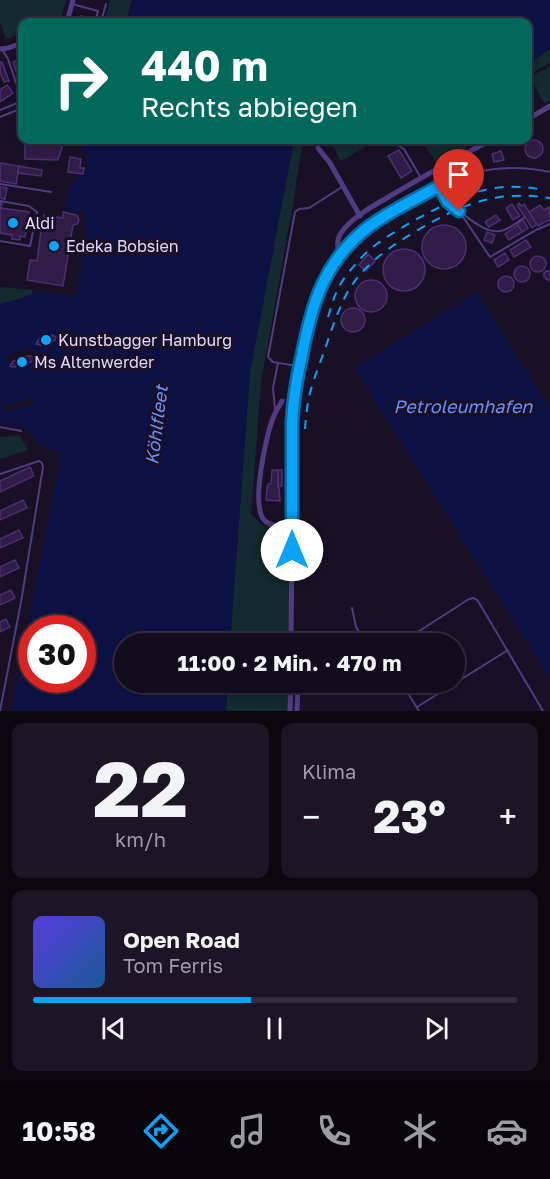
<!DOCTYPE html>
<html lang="de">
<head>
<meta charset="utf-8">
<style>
  :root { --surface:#130c1c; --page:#1c1525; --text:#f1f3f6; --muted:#9d9ba3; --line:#322c3b; --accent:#08a4f9 }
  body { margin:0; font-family:"Golos Text",sans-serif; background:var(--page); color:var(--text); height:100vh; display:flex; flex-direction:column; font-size:22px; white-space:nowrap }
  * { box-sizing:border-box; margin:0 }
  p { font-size:20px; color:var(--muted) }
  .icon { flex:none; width:33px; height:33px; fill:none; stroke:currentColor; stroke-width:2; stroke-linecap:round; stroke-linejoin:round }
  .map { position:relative; height:711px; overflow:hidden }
  .sheet { display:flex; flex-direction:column; gap:12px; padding:12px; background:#0a070f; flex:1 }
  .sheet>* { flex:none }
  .guide { position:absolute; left:18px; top:18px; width:514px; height:126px; border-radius:12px; box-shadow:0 3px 9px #0003,0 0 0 2px var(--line); background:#00695c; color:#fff; overflow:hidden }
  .speed { position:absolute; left:18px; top:615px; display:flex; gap:12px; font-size:30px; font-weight:700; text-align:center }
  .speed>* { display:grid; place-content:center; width:78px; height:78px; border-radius:50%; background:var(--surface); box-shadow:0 3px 9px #0003,0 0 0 2px var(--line); line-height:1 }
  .speed .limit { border:9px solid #d22; background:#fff; color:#111 }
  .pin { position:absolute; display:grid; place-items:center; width:51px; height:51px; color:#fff; margin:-62px -26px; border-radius:50% 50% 50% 0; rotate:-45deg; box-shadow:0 0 6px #0007 }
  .pin .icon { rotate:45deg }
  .me { position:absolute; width:66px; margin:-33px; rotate:0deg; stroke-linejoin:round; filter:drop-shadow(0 0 4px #0008) }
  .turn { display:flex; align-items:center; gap:21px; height:126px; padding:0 24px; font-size:27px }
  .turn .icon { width:78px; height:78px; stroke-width:2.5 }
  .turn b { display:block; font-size:42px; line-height:51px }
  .big { font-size:45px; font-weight:700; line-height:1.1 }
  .sheet .card { flex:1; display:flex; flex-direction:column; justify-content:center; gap:9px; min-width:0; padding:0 21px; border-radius:12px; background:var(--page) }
  .sheet .dial { align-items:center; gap:0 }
  .dial b { font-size:78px; line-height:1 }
  .song { display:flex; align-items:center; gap:18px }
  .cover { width:72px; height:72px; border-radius:9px; background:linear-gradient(135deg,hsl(250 70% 55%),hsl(210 70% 35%)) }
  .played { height:6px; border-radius:3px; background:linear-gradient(90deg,var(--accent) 45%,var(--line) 45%) }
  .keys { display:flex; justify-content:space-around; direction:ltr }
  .heat { display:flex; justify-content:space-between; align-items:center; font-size:33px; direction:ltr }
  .sheet .tiles { flex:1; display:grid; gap:12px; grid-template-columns:1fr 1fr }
  .card:last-child { grid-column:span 2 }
  .trip { position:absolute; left:114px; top:633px; width:351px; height:60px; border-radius:30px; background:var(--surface); box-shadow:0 3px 9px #0003,0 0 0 2px var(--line); font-weight:700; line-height:60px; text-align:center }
  .tabs { display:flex; height:96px; justify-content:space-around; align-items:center; background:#08050b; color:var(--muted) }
  .tabs .icon { width:42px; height:42px }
  .tabs .active { color:var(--accent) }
  .tabs b { font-size:27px; color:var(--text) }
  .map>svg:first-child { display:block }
  .green { fill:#132a30 }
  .water { fill:#0c1244; fill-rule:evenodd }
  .pier { fill:#191026 }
  .building { fill:#301c47; stroke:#4d2f72; stroke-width:1.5 }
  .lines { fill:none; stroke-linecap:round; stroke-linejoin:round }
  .lane { stroke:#513c84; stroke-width:2 }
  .street { stroke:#513c84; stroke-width:5 }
  .rail { stroke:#08a4f9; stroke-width:2; stroke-dasharray:9 8; stroke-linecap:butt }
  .route-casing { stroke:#056ba2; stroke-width:15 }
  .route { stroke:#08a4f9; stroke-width:10 }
  .poi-dot { fill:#08a4f9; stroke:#191026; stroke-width:2 }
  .labels { text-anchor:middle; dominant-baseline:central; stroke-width:6; stroke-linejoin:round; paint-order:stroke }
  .poi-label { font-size:16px; fill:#e5d6fe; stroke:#191026; text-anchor:start }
  .water-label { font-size:18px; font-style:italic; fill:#6792fb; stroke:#191026 }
</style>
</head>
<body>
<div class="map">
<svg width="550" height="711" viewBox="0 0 550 711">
  <rect width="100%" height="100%" fill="#191026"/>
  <g class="green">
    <path d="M0,0H66L62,17L48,22H22V33L6,39L0,22Z"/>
    <path d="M110,0H132L126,22H104Z"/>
    <path d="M550,49V63L528,75V64Z"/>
    <path d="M550,66V100L544,103L530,77Z"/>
    <path d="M294,140H303L293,204L261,382L251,514C255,517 257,521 261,524C269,530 279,530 285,539C293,553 289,624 288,643L230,644L250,372Z"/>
    <path d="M329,140H377L341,161Z"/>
    <path d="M417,140H461L467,149L437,164L424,144Z"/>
    <path d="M0,287L33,290L32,294L20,299L0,304Z"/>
    <path d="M19,435L28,450L0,459V437Z"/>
    <path d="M228,683H288V711H226Z"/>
  </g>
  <g class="water">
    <path d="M133,0H550V49L528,64V22H340C334,18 327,18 321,22H127Z"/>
    <path d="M83,140H294L250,372L230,643L124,644V682L228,683L226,711H11L61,455L58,451L44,449L24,427L0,423V304L20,299L32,294L33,290L77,296L85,229V213L64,209L72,182H76L78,173L86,174L89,154L82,153ZM32,628H82V680H32Z"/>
    <path d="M477,292L550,409V679L354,368Z"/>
  </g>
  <g class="pier">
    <path d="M33,348L35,355L7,363L5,356Z"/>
    <path d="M32,398L34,404L5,412L4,405Z"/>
  </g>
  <g class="building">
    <path d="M81,16L93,19L92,22H80Z"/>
    <path d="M22,58V75L18,76L13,62Z"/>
    <path d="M0,62H2L9,81L4,82L0,72Z"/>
    <path d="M7,85L13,93L0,102V90Z"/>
    <path d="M25,140H64V141L58,160L25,159Z"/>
    <circle cx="534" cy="149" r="9"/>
    <path d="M399,150L412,171L401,178L388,156Z"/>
    <path d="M501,151L504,160L494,162L492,154Z"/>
    <path d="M70,157L81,159L80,168H84L83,174L68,172Z"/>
    <path d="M0,163L19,166L16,184L0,181Z"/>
    <path d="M19,166L42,170L41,176L18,173Z"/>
    <path d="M0,187L7,188L5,199L0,198Z"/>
    <path d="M0,202L2,203L1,208L29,212L25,237L20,236V240L12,239V235L0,233Z"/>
    <path d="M519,203L521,206L524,204L537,224L532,228L517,205Z"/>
    <path d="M512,204L520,216L513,220L506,208Z"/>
    <path d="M540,205L544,210L549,207L550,221L548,220L538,226L529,212Z"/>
    <path d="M63,212L76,215L78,217L79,221L77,224L73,225L63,286L27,280L30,260L37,261L41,231H40L44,215L63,218Z"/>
    <path d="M496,215L500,220L489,227L485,222Z"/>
    <path d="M523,220L528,228L522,232L517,224Z"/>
    <path d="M518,225L522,232L509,240L505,234Z"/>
    <circle cx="444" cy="247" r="22"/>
    <path d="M487,232L495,235L492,243L484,240Z"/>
    <path d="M526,240L531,247L514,257L510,250Z"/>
    <circle cx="404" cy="270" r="21"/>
    <path d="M505,253L509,260L498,267L494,260Z"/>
    <path d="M368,254L375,261L366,271L359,265Z"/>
    <circle cx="538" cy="264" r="8"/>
    <circle cx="522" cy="274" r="8"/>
    <path d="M546,271H550V280H547L544,277V273Z"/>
    <circle cx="506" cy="284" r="8"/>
    <circle cx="371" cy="296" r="16"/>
    <circle cx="353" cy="320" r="12"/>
    <path d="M52,335L56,337V339L54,341L41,345L36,344L39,339Z"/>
    <path d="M27,356H31L34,358V361L20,366L13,367L10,366L13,361Z"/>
    <path d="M30,467L34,476L0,492V481Z"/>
    <path d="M272,470H278V488H279L280,501L266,500L267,487H268V484H271Z"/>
    <rect x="278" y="470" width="4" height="16"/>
    <path d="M23,500L27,508L0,520V511Z"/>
    <path d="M19,530L23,538L0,548V539Z"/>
    <path d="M15,560L19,568L0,577V567Z"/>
    <path d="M11,590L15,598L0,605V595Z"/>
    <path d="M6,619L10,627L0,632V622Z"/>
  </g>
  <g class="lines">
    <g class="lane">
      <path d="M72,4L98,11L95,22"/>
      <path d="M101,22L106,4"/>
      <path d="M3,51L8,59L22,100"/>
      <path d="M0,110L22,101"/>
      <path d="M0,117L22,108"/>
      <path d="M389,140L404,149L421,178"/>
      <path d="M0,184L51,192"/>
      <path d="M439,187L448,202L459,211"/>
      <path d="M0,201L29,206L37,212L30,246L0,241"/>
      <path d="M525,217C519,221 511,228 504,230C488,236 470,219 459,211L490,257L536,230L550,224"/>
      <path d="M340,255C362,229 385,216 414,200C423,195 432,189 442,185C476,168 513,164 550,172"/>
      <path d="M297,366L273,362L268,357L295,212L299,209L309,208L342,187"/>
      <path d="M275,410L273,388L278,363"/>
      <path d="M0,427L21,431"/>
      <path d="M0,474L39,461L42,463L43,467L21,602L0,711"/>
      <path d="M352,608L356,627L367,644"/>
      <path d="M399,644L469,599L474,598L478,601L543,711"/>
      <path d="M401,682L419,711"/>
      <path d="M417,707L508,650"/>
    </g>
    <g class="street">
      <path d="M67,22L73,0"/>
      <path d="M0,49L8,48L22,43"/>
      <path d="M528,119L550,106"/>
      <path d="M318,148L330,163L360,216"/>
      <path d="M282,401C279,407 275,412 273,418C266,436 250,507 265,521C272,527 284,527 292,528"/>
      <path d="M291,644L293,423C293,401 297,379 301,358C308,319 315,286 340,255C337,247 336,240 341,233C350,219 371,207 385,199C420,178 455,159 491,140"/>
      <path d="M290,711L291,682"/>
      <path d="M297,711L298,682"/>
    </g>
    <g class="rail">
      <path d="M328,317C331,308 333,299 337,291C342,279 353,267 361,258C376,242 395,232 413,221C458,197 491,179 543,190"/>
      <path d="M305,429C306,417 307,405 310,393C314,377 321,361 326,346C332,328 338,311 346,295C364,261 400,240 432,222C472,200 504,191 550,198"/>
    </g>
  </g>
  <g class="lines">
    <g class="route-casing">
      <path id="route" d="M292,550V423C293,400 297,377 302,355C312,303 324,262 367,228C389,211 415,200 439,186L448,202L459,211"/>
    </g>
    <use href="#route" class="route"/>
  </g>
  <g class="poi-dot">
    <circle cx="13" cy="223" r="6"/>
    <circle cx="54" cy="246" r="6"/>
    <circle cx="46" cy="340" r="6"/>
    <circle cx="22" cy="362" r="6"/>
  </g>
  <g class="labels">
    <g class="poi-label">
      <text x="25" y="223">Aldi</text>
      <text x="66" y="246">Edeka Bobsien</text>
      <text x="58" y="340">Kunstbagger Hamburg</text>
      <text x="34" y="362">Ms Altenwerder</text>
    </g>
    <g class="water-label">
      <text x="463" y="406">Petroleumhafen</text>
      <text transform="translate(156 425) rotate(-83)">Köhlfleet</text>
    </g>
  </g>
</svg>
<div class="speed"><div class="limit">30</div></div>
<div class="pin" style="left:459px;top:211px;background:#d93025"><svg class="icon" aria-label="arrive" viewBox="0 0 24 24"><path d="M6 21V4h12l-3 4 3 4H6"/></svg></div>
<svg class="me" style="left:292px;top:550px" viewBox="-20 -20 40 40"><circle r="19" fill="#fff"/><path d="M0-13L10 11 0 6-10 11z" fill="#08a4f9"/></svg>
<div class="trip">11:00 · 2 Min. · 470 m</div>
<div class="guide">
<div class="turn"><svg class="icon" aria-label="right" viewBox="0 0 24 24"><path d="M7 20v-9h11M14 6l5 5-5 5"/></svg><div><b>440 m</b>Rechts abbiegen</div></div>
</div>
</div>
<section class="sheet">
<div class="tiles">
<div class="card dial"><b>22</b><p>km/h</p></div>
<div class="card"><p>Klima</p>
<div class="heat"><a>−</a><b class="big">23°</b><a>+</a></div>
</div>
<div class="card">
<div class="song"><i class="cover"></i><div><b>Open Road</b><p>Tom Ferris</p></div></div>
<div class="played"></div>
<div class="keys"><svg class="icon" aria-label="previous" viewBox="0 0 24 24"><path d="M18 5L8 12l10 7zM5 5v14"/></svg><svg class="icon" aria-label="pause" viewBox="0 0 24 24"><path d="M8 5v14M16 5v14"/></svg><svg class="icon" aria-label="next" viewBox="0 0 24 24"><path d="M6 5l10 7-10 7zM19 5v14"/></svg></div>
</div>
</div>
</section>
<nav class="tabs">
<b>10:58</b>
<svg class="icon active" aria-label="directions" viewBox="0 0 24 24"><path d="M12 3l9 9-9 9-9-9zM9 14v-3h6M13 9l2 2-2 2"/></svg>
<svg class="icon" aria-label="music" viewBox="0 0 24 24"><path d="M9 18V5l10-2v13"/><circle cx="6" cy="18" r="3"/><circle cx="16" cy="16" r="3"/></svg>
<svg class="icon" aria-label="phone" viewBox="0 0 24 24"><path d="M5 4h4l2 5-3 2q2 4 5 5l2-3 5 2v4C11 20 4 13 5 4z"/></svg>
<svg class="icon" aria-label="climate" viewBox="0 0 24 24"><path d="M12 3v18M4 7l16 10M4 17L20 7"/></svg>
<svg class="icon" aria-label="car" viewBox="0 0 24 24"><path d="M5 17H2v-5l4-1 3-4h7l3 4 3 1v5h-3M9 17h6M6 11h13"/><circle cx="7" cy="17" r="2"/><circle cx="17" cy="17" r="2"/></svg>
</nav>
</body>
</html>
